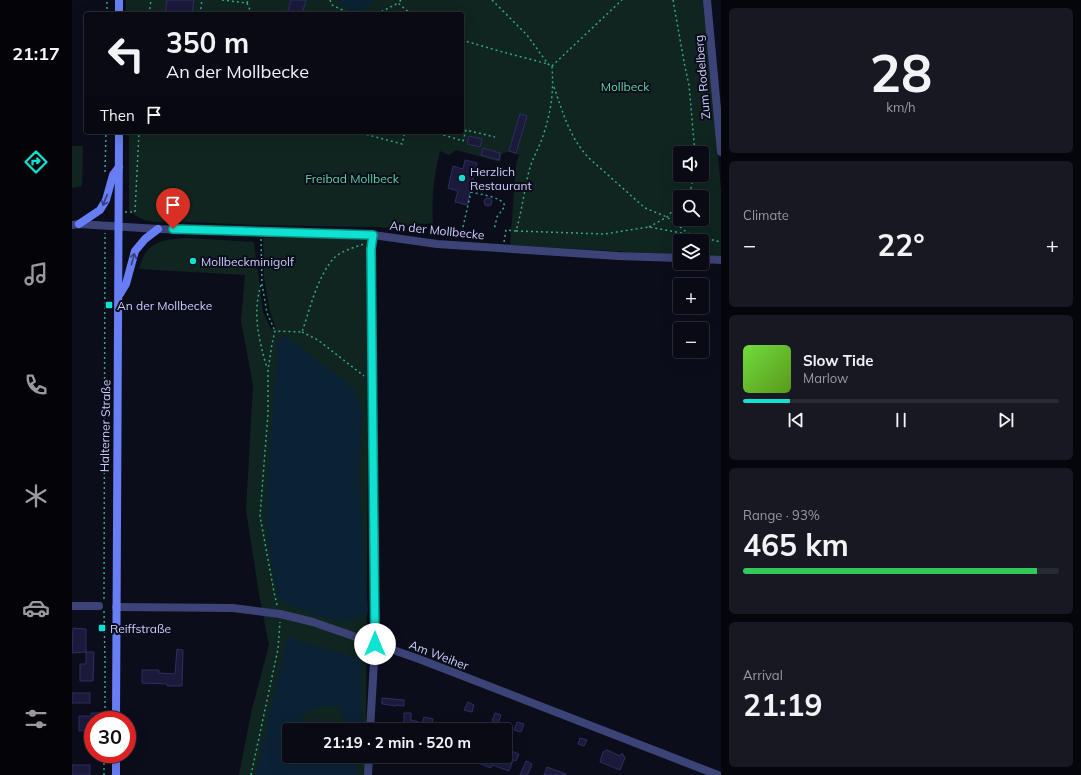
<!DOCTYPE html>
<html lang="en">
<head>
<meta charset="utf-8">
<style>
  :root { --surface:#090a14; --page:#171822; --text:#f1f3f6; --muted:#999aa0; --line:#292b34; --accent:#10e2d1 }
  body { margin:0; font-family:Mulish,sans-serif; background:var(--page); color:var(--text); height:100vh; display:flex; flex-direction:column; font-size:15px; white-space:nowrap }
  * { box-sizing:border-box; margin:0 }
  p { font-size:13px; color:var(--muted) }
  .icon { flex:none; width:22px; height:22px; fill:none; stroke:currentColor; stroke-width:2; stroke-linecap:round; stroke-linejoin:round }
  .map { position:relative; flex:1; overflow:hidden }
  .side { display:flex; flex-direction:column; gap:8px; padding:8px; background:#05060b; width:360px }
  .side>* { flex:none }
  .hud { position:absolute; left:12px; top:12px; width:380px; height:122px; border-radius:4px; box-shadow:0 4px 16px #0002,0 0 0 1px var(--line); background:#090a14; color:var(--text); overflow:hidden }
  .fabs { position:absolute; left:601px; top:146px; display:grid; gap:8px }
  .fabs a { display:grid; place-items:center; width:36px; height:36px; border-radius:4px; background:var(--surface); box-shadow:0 4px 16px #0002,0 0 0 1px var(--line); font-size:20px }
  .speed { position:absolute; left:12px; top:711px; display:flex; gap:8px; font-size:20px; font-weight:700; text-align:center }
  .speed>* { display:grid; place-content:center; width:52px; height:52px; border-radius:50%; background:var(--surface); box-shadow:0 4px 16px #0002,0 0 0 1px var(--line); line-height:1 }
  .speed .limit { border:6px solid #d22; background:#fff; color:#111 }
  .pin { position:absolute; display:grid; place-items:center; width:34px; height:34px; color:#fff; margin:-41px -17px; border-radius:50% 50% 50% 0; rotate:-45deg; box-shadow:0 0 4px #0007 }
  .pin .icon { rotate:45deg }
  .me { position:absolute; width:44px; margin:-22px; rotate:0deg; stroke-linejoin:round; filter:drop-shadow(0 0 3px #0008) }
  .turn { display:flex; align-items:center; gap:14px; height:84px; padding:0 16px; font-size:18px }
  .turn .icon { width:52px; height:52px; stroke-width:2.5 }
  .turn b { display:block; font-size:28px; line-height:34px }
  .then { display:flex; align-items:center; height:38px; padding:0 16px; background:#0003; gap:8px; font-size:15px }
  .big { font-size:30px; font-weight:700; line-height:1.1 }
  .side .card { flex:1; display:flex; flex-direction:column; justify-content:center; gap:6px; min-width:0; padding:0 14px; border-radius:6px; background:var(--page) }
  .side .dial { align-items:center; gap:0 }
  .dial b { font-size:52px; line-height:1 }
  .song { display:flex; align-items:center; gap:12px }
  .cover { width:48px; height:48px; border-radius:6px; background:linear-gradient(135deg,hsl(100 70% 55%),hsl(90 70% 35%)) }
  .played { height:4px; border-radius:2px; background:linear-gradient(90deg,var(--accent) 15%,var(--line) 15%) }
  .keys { display:flex; justify-content:space-around; direction:ltr }
  .heat { display:flex; justify-content:space-between; align-items:center; font-size:22px; direction:ltr }
  .charge { height:6px; border-radius:3px; background:linear-gradient(90deg,#34c759 93%,var(--line) 0) }
  .trip { position:absolute; left:210px; top:723px; width:230px; height:40px; border-radius:4px; background:var(--surface); box-shadow:0 4px 16px #0002,0 0 0 1px var(--line); font-weight:700; line-height:40px; text-align:center }
  main { display:flex; flex:1; min-height:0 }
  .menu { display:flex; flex-direction:column; width:72px; justify-content:space-around; align-items:center; background:#040408; color:var(--muted) }
  .menu .icon { width:28px; height:28px }
  .menu .active { color:var(--accent) }
  .menu b { font-size:18px; color:var(--text) }
  .map>svg:first-child { display:block }
  .green { fill:#102520; fill-rule:evenodd }
  .water { fill:#0b2235 }
  .building { fill:#1b1a3b; stroke:#2e2d65 }
  .lines { fill:none; stroke-linecap:round; stroke-linejoin:round }
  .path { stroke:#35a58a; stroke-width:1.5; stroke-dasharray:2 3; stroke-linecap:butt }
  .street { stroke:#3b4377; stroke-width:8 }
  .secondary { stroke:#687ef4; stroke-width:8 }
  .oneway { stroke:#35407d }
  .route-casing { stroke:#0a9388; stroke-width:10 }
  .route { stroke:#10e2d1; stroke-width:7 }
  .poi-dot { fill:#10e2d1; stroke:#0c0d1b; stroke-width:1.5 }
  .labels { text-anchor:middle; dominant-baseline:central; stroke-width:4; stroke-linejoin:round; paint-order:stroke }
  .street-label { font-size:12px; fill:#cacefb; stroke:#0c0d1b }
  .park-label { font-size:12px; fill:#5dd5a1; stroke:#0c0d1b }
  .poi-label { font-size:12px; fill:#cacefb; stroke:#0c0d1b; text-anchor:start }
</style>
</head>
<body>
<main>
<nav class="menu">
<b>21:17</b>
<svg class="icon active" aria-label="directions" viewBox="0 0 24 24"><path d="M12 3l9 9-9 9-9-9zM9 14v-3h6M13 9l2 2-2 2"/></svg>
<svg class="icon" aria-label="music" viewBox="0 0 24 24"><path d="M9 18V5l10-2v13"/><circle cx="6" cy="18" r="3"/><circle cx="16" cy="16" r="3"/></svg>
<svg class="icon" aria-label="phone" viewBox="0 0 24 24"><path d="M5 4h4l2 5-3 2q2 4 5 5l2-3 5 2v4C11 20 4 13 5 4z"/></svg>
<svg class="icon" aria-label="climate" viewBox="0 0 24 24"><path d="M12 3v18M4 7l16 10M4 17L20 7"/></svg>
<svg class="icon" aria-label="car" viewBox="0 0 24 24"><path d="M5 17H2v-5l4-1 3-4h7l3 4 3 1v5h-3M9 17h6M6 11h13"/><circle cx="7" cy="17" r="2"/><circle cx="17" cy="17" r="2"/></svg>
<svg class="icon" aria-label="filters" viewBox="0 0 24 24"><path d="M4 7h16M4 17h16"/><circle cx="9" cy="7" r="2"/><circle cx="15" cy="17" r="2"/></svg>
</nav>
<div class="map">
<svg width="649" height="775" viewBox="0 0 649 775">
  <rect width="100%" height="100%" fill="#0c0d1b"/>
  <g class="green">
    <path d="M54,0H632L649,189V256H630V241H608V255L438,245L444,165L447,155L437,152L430,153L428,162L384,150L377,155L368,151C362,175 359,199 361,223L353,224L341,223L340,225L322,228L305,227L183,225L95,221C83,224 65,220 57,210V132H390V14H54ZM608,153H630V175H608ZM608,197H630V219H608Z"/>
    <path d="M0,146H11L10,186L0,188Z"/>
    <path d="M116,238L182,242L191,312L199,329H204L198,312L192,277L191,238H297L294,730H217V756H294V775H167L179,713L197,645L187,594L174,510L181,385L169,321L173,275L67,269C69,264 70,258 73,254C82,239 101,239 116,238Z"/>
  </g>
  <g class="water">
    <path d="M267,0H303C293,11 289,10 274,9Z"/>
    <path d="M214,336L283,390L290,412L287,468L290,532L296,612L283,620L266,622L219,606L207,599L199,562L193,516L206,339Z"/>
    <path d="M215,637L288,659L289,730H273L274,726L266,706L246,707L230,716L231,730H217V756H287L285,775H184Z"/>
  </g>
  <g class="building">
    <path d="M95,0H122L120,14H93Z"/>
    <path d="M219,0H234L230,14H215Z"/>
    <path d="M448,114L455,116L444,153L437,151Z"/>
    <path d="M397,136L410,139L408,147L395,144Z"/>
    <path d="M411,148L428,153L427,160L409,155Z"/>
    <path d="M393,160L405,163L395,205L383,202L386,191L376,188L381,166L391,169Z"/>
    <circle cx="416" cy="202" r="4"/>
    <path d="M1,628L14,629V652H22L21,681H8V664H14V652L0,653Z"/>
    <path d="M105,649L111,650L110,686H95V684L70,683V670H87V673L103,674Z"/>
    <rect x="0" y="693" width="18" height="10"/>
    <path d="M310,698L332,700V706L324,705V706L310,704Z"/>
    <path d="M396,702L402,705L400,712L392,710Z"/>
    <path d="M19,713H29V720H21V730L7,731V716H19Z"/>
    <path d="M332,713H339V720L350,723L352,717L361,719L359,730H340L341,727H332Z"/>
    <path d="M423,713L429,715L426,724L420,721Z"/>
    <path d="M445,722L452,724L449,732L442,730Z"/>
    <path d="M508,738L515,740L512,746L506,744Z"/>
    <path d="M435,749L447,754L444,761L441,760L437,771L420,765L419,768L401,761L403,756H433Z"/>
    <path d="M535,750L548,756L550,753L553,758L548,770L528,762L531,752Z"/>
    <path d="M454,761L460,764L457,772L455,775H448Z"/>
    <rect x="0" y="765" width="18" height="10"/>
    <path d="M475,767L494,774V775H472Z"/>
  </g>
  <g class="lines">
    <g class="path">
      <path d="M150,0L175,3L176,0"/>
      <path d="M258,0L260,5L279,14"/>
      <path d="M329,0L326,3L339,14"/>
      <path d="M420,0L455,35L476,64L480,66C482,92 479,112 471,136C467,148 460,159 457,171C452,191 450,211 444,231L434,230L432,242"/>
      <path d="M601,0L613,67L617,85L623,153"/>
      <path d="M175,3L178,10L182,14"/>
      <path d="M35,14V0"/>
      <path d="M77,14L79,0"/>
      <path d="M128,14L130,0"/>
      <path d="M305,14L326,3"/>
      <path d="M390,40L427,51L476,64"/>
      <path d="M480,66L550,0"/>
      <path d="M482,87C491,113 498,139 518,159L573,208L595,217L617,234L649,242"/>
      <path d="M285,132L330,144L333,132"/>
      <path d="M362,132L391,141L394,130L423,137"/>
      <path d="M33,172L34,132"/>
      <path d="M399,192C409,195 429,196 433,206L425,217L422,230"/>
      <path d="M613,197L619,188L622,175"/>
      <path d="M53,212H63L67,132"/>
      <path d="M391,227L399,192H398"/>
      <path d="M577,227L595,217L608,202"/>
      <path d="M444,231L532,234L577,227L615,234"/>
      <path d="M189,239L190,284L195,313L203,331"/>
      <path d="M189,285C180,314 187,340 195,368"/>
      <path d="M230,332L246,340L292,376"/>
      <path d="M32,599L33,233"/>
      <path d="M205,605L202,592L188,516L196,413V370L200,344L203,331L230,332C238,309 245,277 262,258C269,251 283,247 292,244"/>
      <path d="M32,611L33,660V720"/>
      <path d="M32,775V754"/>
      <path d="M179,775L206,649L208,622"/>
    </g>
    <g class="street">
      <path d="M635,0L649,152"/>
      <path d="M0,225L7,224L86,229L301,235L365,244L546,256L608,258"/>
      <path d="M630,259L649,260"/>
      <path d="M0,606H27"/>
      <path d="M44,607L161,608L208,614L241,622L347,659L646,775"/>
      <path d="M298,730L303,644L299,249L301,235"/>
      <path d="M296,775L297,756"/>
    </g>
    <g class="secondary">
      <path d="M47,0V14"/>
      <path d="M7,224L28,210L34,200L41,175L47,167"/>
      <path d="M48,294L54,284L63,251L73,239L86,229"/>
      <path d="M44,720L47,132"/>
      <path d="M44,775V754"/>
    </g>
  </g>
  <defs><path id="oneway-shaft" d="M-6 0H5M1.5-3L5.5 0L1.5 3" fill="none" stroke-width="1.6" stroke-linecap="round" stroke-linejoin="round"/></defs>
  <g class="oneway">
    <use href="#oneway-shaft" transform="translate(33 200) rotate(112)"/>
    <use href="#oneway-shaft" transform="translate(61 259) rotate(-75)"/>
  </g>
  <g class="lines">
    <g class="route-casing">
      <path id="route" d="M101,229L301,235L299,249L303,644"/>
    </g>
    <use href="#route" class="route"/>
  </g>
  <g class="poi-dot">
    <circle cx="390" cy="178" r="4"/>
    <circle cx="121" cy="261" r="4"/>
    <rect x="33" y="301" width="8" height="8" rx="2"/>
    <rect x="26" y="624" width="8" height="8" rx="2"/>
  </g>
  <g class="labels">
    <g class="street-label">
      <text transform="translate(630 77) rotate(-95)">Zum Rodelberg</text>
      <text transform="translate(365 230) rotate(6)">An der Mollbecke</text>
      <text transform="translate(33 426) rotate(-89)">Halterner Straße</text>
      <text transform="translate(367 655) rotate(21)">Am Weiher</text>
    </g>
    <g class="park-label">
      <text x="553" y="86">Mollbeck</text>
      <text x="280" y="178">Freibad Mollbeck</text>
    </g>
    <g class="poi-label">
      <text x="398" y="171">Herzlich<tspan x="398" dy="14">Restaurant</tspan></text>
      <text x="129" y="261">Mollbeckminigolf</text>
      <text x="45" y="305">An der Mollbecke</text>
      <text x="38" y="628">Reiffstraße</text>
    </g>
  </g>
</svg>
<div class="fabs">
<a><svg class="icon" aria-label="sound" viewBox="0 0 24 24"><path d="M4 9h4l5-4v14l-5-4H4zM17 9q2 3 0 6"/></svg></a>
<a><svg class="icon" aria-label="search" viewBox="0 0 24 24"><circle cx="10" cy="10" r="6"/><path d="M15 15l6 6"/></svg></a>
<a><svg class="icon" aria-label="layers" viewBox="0 0 24 24"><path d="M12 4l9 5-9 5-9-5zM3 14l9 5 9-5"/></svg></a>
<a>+</a>
<a>−</a>
</div>
<div class="speed"><div class="limit">30</div></div>
<div class="pin" style="left:101px;top:229px;background:#d93025"><svg class="icon" aria-label="arrive" viewBox="0 0 24 24"><path d="M6 21V4h12l-3 4 3 4H6"/></svg></div>
<svg class="me" style="left:303px;top:644px" viewBox="-20 -20 40 40"><circle r="19" fill="#fff"/><path d="M0-13L10 11 0 6-10 11z" fill="#10e2d1"/></svg>
<div class="trip">21:19 · 2 min · 520 m</div>
<div class="hud">
<div class="turn"><svg class="icon" aria-label="left" viewBox="0 0 24 24"><path d="M17 20v-9H6M10 6l-5 5 5 5"/></svg><div><b>350 m</b>An der Mollbecke</div></div>
<div class="then">Then<svg class="icon" aria-label="arrive" viewBox="0 0 24 24"><path d="M6 21V4h12l-3 4 3 4H6"/></svg></div>
</div>
</div>
<section class="side">
<div class="card dial"><b>28</b><p>km/h</p></div>
<div class="card"><p>Climate</p>
<div class="heat"><a>−</a><b class="big">22°</b><a>+</a></div>
</div>
<div class="card">
<div class="song"><i class="cover"></i><div><b>Slow Tide</b><p>Marlow</p></div></div>
<div class="played"></div>
<div class="keys"><svg class="icon" aria-label="previous" viewBox="0 0 24 24"><path d="M18 5L8 12l10 7zM5 5v14"/></svg><svg class="icon" aria-label="pause" viewBox="0 0 24 24"><path d="M8 5v14M16 5v14"/></svg><svg class="icon" aria-label="next" viewBox="0 0 24 24"><path d="M6 5l10 7-10 7zM19 5v14"/></svg></div>
</div>
<div class="card"><p>Range · 93%</p><b class="big">465 km</b><div class="charge"></div></div>
<div class="card"><p>Arrival</p><b class="big">21:19</b></div>
</section>
</main>
</body>
</html>
